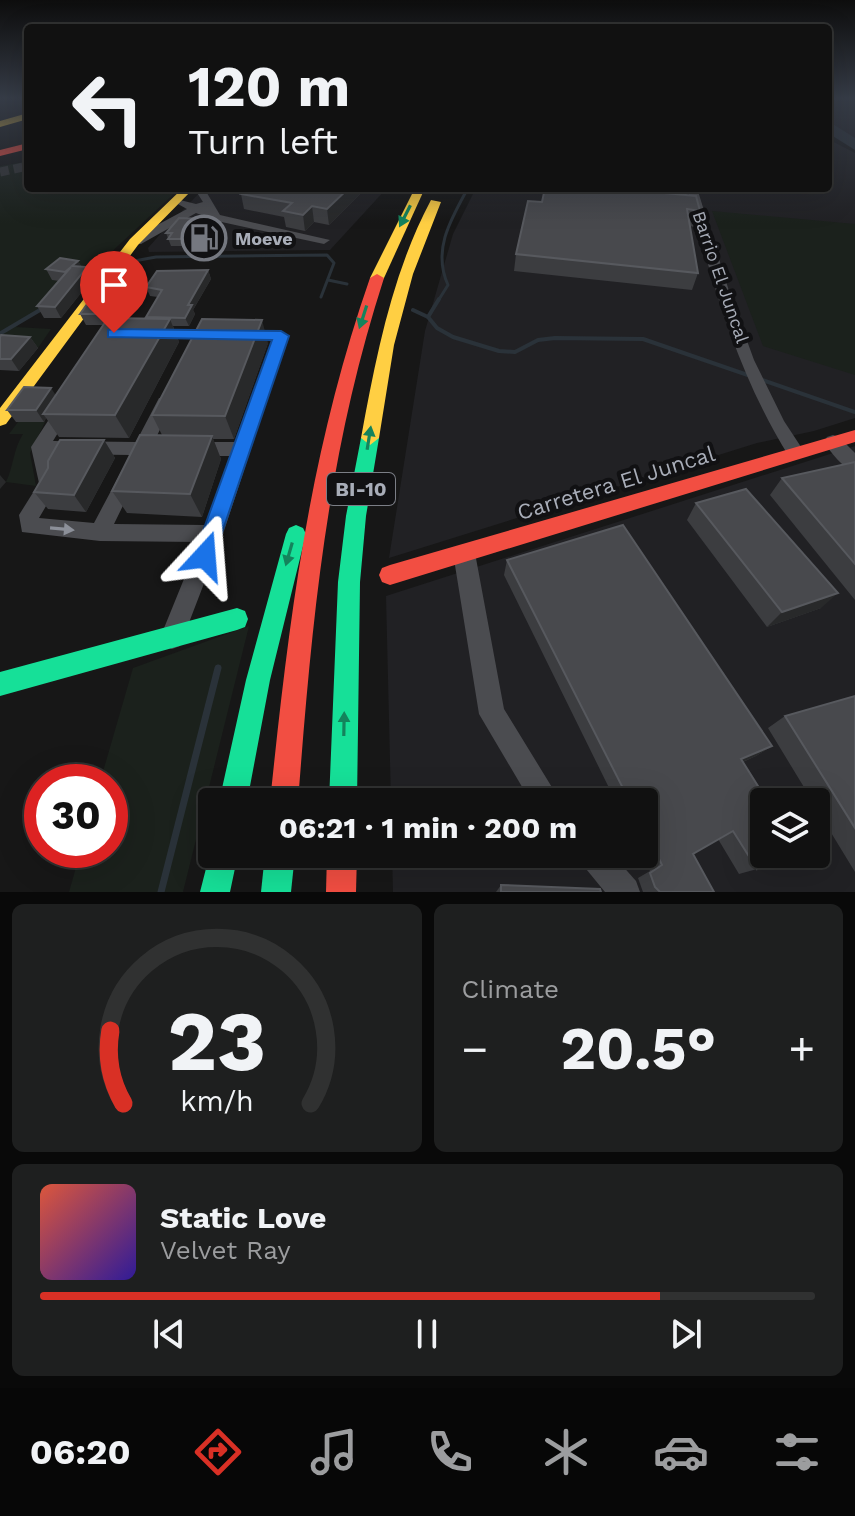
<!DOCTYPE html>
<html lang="en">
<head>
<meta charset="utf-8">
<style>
  :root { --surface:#111; --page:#1e1f1f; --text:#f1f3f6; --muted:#9c9d9f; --line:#303131; --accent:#d93025 }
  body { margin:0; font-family:"Work Sans",sans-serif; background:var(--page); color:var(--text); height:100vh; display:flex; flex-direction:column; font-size:30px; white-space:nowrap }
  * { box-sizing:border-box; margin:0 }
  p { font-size:26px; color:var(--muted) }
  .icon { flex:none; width:44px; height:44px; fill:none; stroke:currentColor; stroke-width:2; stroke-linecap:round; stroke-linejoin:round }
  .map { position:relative; height:892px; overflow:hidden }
  .side { display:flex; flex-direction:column; gap:12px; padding:12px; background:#090909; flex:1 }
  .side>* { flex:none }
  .hud { position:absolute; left:24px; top:24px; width:808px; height:168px; border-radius:8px; box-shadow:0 8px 32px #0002,0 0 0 2px var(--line); background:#111; color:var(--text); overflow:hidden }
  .controls { position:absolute; left:750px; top:788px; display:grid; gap:16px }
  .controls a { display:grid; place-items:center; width:80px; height:80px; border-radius:8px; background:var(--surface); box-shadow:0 8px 32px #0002,0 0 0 2px var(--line); font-size:40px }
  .speed { position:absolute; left:24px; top:764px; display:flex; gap:16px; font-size:40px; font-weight:700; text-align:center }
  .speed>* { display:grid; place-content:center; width:104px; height:104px; border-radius:50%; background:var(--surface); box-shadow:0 8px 32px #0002,0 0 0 2px var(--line); line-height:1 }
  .speed .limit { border:12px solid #d22; background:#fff; color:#111 }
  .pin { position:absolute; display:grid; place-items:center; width:68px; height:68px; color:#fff; margin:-82px -34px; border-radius:50% 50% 50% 0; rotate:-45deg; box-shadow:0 0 8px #0007 }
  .pin .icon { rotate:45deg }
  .me { position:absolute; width:88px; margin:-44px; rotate:19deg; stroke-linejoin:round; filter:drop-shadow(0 0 6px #0008) }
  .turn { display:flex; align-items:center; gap:28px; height:168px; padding:0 32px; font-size:36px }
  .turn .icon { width:104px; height:104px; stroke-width:2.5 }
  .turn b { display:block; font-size:56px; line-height:68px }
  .big { font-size:60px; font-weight:700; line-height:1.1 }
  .side .card { flex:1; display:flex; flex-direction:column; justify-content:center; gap:12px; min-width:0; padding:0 28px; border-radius:12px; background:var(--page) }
  .side .dial { align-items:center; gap:0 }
  .dial svg { height:208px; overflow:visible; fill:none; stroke:var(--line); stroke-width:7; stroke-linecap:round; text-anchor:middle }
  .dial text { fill:var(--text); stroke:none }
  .song { display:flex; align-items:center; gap:24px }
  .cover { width:96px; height:96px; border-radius:12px; background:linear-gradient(135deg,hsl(10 70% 55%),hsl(250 70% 35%)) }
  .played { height:8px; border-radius:4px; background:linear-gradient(90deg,var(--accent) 80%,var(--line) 80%) }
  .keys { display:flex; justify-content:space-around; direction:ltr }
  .heat { display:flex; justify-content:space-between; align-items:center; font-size:44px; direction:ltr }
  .side .tiles { flex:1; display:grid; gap:12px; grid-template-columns:1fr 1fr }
  .card:last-child { grid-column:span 2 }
  .trip { position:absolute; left:198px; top:788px; width:460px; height:80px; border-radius:8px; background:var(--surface); box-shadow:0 8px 32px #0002,0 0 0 2px var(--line); font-weight:700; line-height:80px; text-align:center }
  .tab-bar { display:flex; height:128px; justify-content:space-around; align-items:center; background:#070707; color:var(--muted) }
  .tab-bar .icon { width:56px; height:56px }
  .tab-bar .current { color:var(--accent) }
  .tab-bar b { font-size:36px; color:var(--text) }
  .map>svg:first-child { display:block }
  .built { fill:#212124; fill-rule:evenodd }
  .green { fill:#1b211c }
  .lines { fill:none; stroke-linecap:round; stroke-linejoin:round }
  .stream-far2 { stroke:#2a3239; stroke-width:3 }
  .stream-far1 { stroke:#2a3239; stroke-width:4 }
  .stream { stroke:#2a3239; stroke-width:7 }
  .river { fill:#2a3239; fill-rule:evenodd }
  .street-tunnel { stroke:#343537; stroke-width:9; stroke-dasharray:9 5; stroke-linecap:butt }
  .street { fill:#4b4c50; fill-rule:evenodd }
  .fast { fill:#16e098; fill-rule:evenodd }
  .slow { fill:#ffcf43; fill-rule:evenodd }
  .jam { fill:#f24e42; fill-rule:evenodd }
  .wall { fill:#3c3d40 }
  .shaded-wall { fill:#28292a }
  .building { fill:#48494d; stroke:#57595e; stroke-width:2 }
  .oneway { fill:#14835c }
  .oneway2 { fill:#8c9099 }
  .route { fill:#1a73e8; stroke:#114b97; stroke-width:2 }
  .labels { text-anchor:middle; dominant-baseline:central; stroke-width:8; stroke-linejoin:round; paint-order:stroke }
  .far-poi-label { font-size:18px; font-weight:bold; fill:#a8adb8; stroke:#111113; text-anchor:start }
  .far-street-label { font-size:18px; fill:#a8adb8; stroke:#111113 }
  .shield { fill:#111113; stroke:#7b7e86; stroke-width:2 }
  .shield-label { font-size:20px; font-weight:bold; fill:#a8adb8 }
  .street-label { font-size:22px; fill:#a8adb8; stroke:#111113 }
</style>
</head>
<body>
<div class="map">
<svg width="855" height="892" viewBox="0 0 855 892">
  <rect width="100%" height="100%" fill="#171717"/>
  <g class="built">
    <path d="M828,98H855V142L828,123Z"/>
    <path d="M828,139L855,153V418L814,431L757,443L389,558L425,331L453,234L476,188H828Z"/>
    <path d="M204,188H387L330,250L149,252L148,248L163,231Z"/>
    <path d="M855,446V892H393L392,854H644V802H391L386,596ZM764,802H816V854H764Z"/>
  </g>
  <g class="green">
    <path d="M25,162L28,167V188H180L91,271L70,266L53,280L71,283L16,327L51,329L38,348L0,346V166Z"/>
    <path d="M712,211L855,224V375L763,346Z"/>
    <path d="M18,422H45L30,453L36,486L6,482C14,465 13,450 23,434H9Z"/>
    <path d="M249,626L183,892H69L81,850H110V782H100L133,668Z"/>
  </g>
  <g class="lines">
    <g class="stream-far2">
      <path d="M134,261L156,257L327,255L334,263L321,297"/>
      <path d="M88,275L101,270"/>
      <path d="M328,280L347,284"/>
      <path d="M438,301L448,285C432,250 451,219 468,188"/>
    </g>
    <g class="stream-far1">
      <path d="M413,310L428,317L437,328L453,337L499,351L515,352L538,340L555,338L643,339L855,412"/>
      <path d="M428,317L439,299"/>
      <path d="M1,333L45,307"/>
    </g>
    <path class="stream" d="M161,892L218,668"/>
    <path class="river" d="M828,121L855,138V150L828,133Z"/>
    <path class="street-tunnel" d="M0,172L28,166"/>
    <g class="street">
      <path d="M194,188H204L220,215L330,240L324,244L217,221L196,213L141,244H133V238L187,209L176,203V199L196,204L203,202Z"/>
      <path d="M687,188H697L729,291L754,360L784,421L805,453L802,458H790C737,374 712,282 687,188Z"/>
      <path d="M154,329L216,330L223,335L216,340L149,337L147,334Z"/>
      <path d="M242,330L281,331L288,336L223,534L180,646L172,649L164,646L160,638L199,542L100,541L22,532L19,515L39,483L31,447L59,404H71L73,408L53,441L136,442L159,398H171L173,402L154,442L162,449L159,454L139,461L131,455L51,454L59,484L39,518L94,523L121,472H135L137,477L114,524L205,525L230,456H195L186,449L195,442H235L272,340L237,338V332Z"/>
      <path d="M833,435L839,437L855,453V472C843,468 831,453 824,442L827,437Z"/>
      <path d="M464,544L471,547L475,553L504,709L561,802H531L479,714L453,553L457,547Z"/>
      <path d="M577,854H612L636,881L640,892H605L582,864Z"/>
    </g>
    <g class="fast">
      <path d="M370,431L379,438L366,516L360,582L357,802H329L338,582L346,516L361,438Z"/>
      <path d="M296,525L303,528L306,534L270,680L247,802H219L246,680L286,534L289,528Z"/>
      <path d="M237,608L245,611L248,619L245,627L237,630L0,696V672Z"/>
      <path d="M212,845V854H238L230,892H200Z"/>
      <path d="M265,854H295L291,892H261Z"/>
    </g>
    <g class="slow">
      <path d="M28,113V119L0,127V121Z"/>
      <path d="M183,188H194L138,245L6,424L0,426V408L130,239Z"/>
      <path d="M415,188H425L384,278L382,281H372L370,278Z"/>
      <path d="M431,200L441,202L413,274L394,345L379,438L370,445L361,438C376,357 392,273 431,200Z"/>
    </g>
    <g class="jam">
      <path d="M28,143V149L0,156V150Z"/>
      <path d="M377,274L384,278C327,454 312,619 298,802H270C289,619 309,453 370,278Z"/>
      <path d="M855,430V442L390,585L382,582L379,575L382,568L390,565Z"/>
      <path d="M327,854H357L356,892H326Z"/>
    </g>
  </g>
  <g class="wall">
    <path d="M366,188L329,225L314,222L305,231L286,227L284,217L244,209L241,194Z"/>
    <path d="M665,193L700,211L694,227L690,226L698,273L692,290L514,271L516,254L542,202Z"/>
    <path d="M209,225L198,246H171L166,233Z"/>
    <path d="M78,261L81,266L87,267L93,278L61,318H44L37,306L59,281L52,280L46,269Z"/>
    <path d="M208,270L211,279L193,310L195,314L189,326H173L179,342L129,438L59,437L46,418L44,422H16L7,410L56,395L103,325H86L80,314L115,311L111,318H147L146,317L158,297L150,296L146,287Z"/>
    <path d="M0,337H30L38,348L19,371L0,370Z"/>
    <path d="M268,343L234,439H213L221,459L202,517L127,513L112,491L162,435L152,415Z"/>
    <path d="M104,440L115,458L86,512L48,509L34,492Z"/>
    <path d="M855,462V600L770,495L782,478Z"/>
    <path d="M696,503L821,608L767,627L687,520Z"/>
    <path d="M507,560L772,746L756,756L743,762L757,869L739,874L718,839L693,854L714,892H643L638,878L650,871L641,854H644V802H616L504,575Z"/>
    <path d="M855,696V872L816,808V802H813L768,728L785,716Z"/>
    <path d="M501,885L601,892H496Z"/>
  </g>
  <g class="shaded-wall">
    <path d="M349,188H366L329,225L327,209Z"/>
    <path d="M312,206L314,222L305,231L303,215Z"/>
    <path d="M207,219L209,225L198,246L196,239Z"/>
    <path d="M78,261L84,271L87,267L93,278L61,318L55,307L72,266Z"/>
    <path d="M208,270L211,279L193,310L195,314L189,326L185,318L188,305Z"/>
    <path d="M109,299L115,311L106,325L100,314Z"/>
    <path d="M170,319L179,342L129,438L115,415Z"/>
    <path d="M262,320L268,343L234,439L225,416Z"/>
    <path d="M30,337L38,348L19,371L11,359Z"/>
    <path d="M51,388L59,400L43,414L46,418L44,422L36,410Z"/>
    <path d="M212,436L221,459L202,517L190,494Z"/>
    <path d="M104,440L115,458L86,512L74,495Z"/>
    <path d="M0,475L6,482L0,489Z"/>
    <path d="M838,593L821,608L767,627L782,612Z"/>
    <path d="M772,746L756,756L726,769L741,759Z"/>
  </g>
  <g class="building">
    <path d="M248,188H349L327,209L312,206L303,215L283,211L292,203L241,194Z"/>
    <path d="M545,188H664L665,193L696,196L700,211L687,209L698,273L516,254L528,201L542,202Z"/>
    <path d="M179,218L207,219L196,239H168L172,233H166Z"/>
    <path d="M60,258L78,261L72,266L87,267L55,307L37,306L71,267L65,272L46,269Z"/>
    <path d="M208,270L188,305H192L185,318L146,317L162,290L146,287L157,271Z"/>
    <path d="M109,299L100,314H80L90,300Z"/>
    <path d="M108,318L170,319L115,415L43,414Z"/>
    <path d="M202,319L262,320L225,416L152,415Z"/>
    <path d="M1,335L30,337L11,359H0V337Z"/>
    <path d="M24,387L51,388L36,410H7Z"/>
    <path d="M140,435L212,436L190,494L112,491Z"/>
    <path d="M60,440H104L74,495L34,492L48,468V461Z"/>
    <path d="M855,462V564L782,478Z"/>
    <path d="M746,489L838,593L782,612L696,503Z"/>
    <path d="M623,525L772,746L741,759L768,802H764V854H779L757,869L733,831L693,854L714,892H660L655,887L650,873L662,865L644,829V802H630L507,560Z"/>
    <path d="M855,696V828L785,716Z"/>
    <path d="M501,885L600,889L601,892H501Z"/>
  </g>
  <defs><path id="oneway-solid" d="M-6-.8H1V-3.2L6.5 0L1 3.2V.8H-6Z" transform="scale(2)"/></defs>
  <g class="oneway">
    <use href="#oneway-solid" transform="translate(405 216) rotate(117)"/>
    <use href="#oneway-solid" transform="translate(363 317) rotate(108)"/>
    <use href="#oneway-solid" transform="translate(369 438) rotate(-81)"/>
    <use href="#oneway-solid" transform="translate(289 554) rotate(106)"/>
    <use href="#oneway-solid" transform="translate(344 724) rotate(-89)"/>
  </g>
  <use class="oneway2" href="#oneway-solid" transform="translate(62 529) rotate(5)"/>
  <linearGradient id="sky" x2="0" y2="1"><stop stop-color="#0d0d0d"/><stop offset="0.44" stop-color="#363c47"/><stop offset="1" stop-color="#363c47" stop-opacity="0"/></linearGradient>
  <rect width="855" height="223" fill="url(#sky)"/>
  <path class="route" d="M114,329L281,331L289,336L212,562L205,565L197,562L194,556L272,340L108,337V330Z"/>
  <defs>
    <g id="fuel-ring" transform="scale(2.3)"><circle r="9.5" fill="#111113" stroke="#757880" stroke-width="1.5"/><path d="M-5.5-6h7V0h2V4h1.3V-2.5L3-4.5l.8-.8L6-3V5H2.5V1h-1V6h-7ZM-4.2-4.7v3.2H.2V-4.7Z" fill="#757880"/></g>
  </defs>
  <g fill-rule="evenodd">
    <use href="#fuel-ring" x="204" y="238"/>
  </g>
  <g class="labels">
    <g class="far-poi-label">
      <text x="235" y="238">Moeve</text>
    </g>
    <g class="far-street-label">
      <text transform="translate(721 277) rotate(71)">Barrio El Juncal</text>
    </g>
    <rect class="shield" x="327" y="473" width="68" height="32" rx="6"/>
    <g class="shield-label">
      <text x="361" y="489">BI-10</text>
    </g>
    <g class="street-label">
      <text transform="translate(616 483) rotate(-17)">Carretera El Juncal</text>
    </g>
  </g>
</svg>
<div class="controls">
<a><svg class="icon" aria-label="layers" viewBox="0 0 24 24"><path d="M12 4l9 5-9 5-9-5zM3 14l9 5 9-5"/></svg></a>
</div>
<div class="speed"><div class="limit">30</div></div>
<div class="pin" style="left:114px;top:333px;background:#d93025"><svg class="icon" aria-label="arrive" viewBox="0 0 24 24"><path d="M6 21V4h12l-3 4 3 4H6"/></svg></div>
<svg class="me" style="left:205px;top:556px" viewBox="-20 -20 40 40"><path d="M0-17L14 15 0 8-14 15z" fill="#1a73e8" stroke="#fff" stroke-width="4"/></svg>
<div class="trip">06:21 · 1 min · 200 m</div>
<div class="hud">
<div class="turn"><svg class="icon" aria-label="left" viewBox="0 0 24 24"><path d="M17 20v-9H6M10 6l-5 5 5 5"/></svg><div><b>120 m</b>Turn left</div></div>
</div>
</div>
<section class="side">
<div class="tiles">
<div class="card dial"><svg viewBox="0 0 100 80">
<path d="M14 69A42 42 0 1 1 86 69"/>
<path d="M14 69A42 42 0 0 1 9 41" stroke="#d93025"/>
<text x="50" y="56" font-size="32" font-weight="700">23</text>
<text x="50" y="72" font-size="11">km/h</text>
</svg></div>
<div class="card"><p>Climate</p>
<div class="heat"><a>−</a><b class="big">20.5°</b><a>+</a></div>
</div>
<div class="card">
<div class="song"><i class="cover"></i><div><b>Static Love</b><p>Velvet Ray</p></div></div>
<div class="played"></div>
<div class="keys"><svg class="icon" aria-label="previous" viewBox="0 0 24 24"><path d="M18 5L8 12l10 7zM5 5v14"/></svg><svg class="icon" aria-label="pause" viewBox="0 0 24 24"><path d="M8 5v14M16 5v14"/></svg><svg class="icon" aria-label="next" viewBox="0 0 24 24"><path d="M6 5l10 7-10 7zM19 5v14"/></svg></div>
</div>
</div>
</section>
<nav class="tab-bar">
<b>06:20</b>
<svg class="icon current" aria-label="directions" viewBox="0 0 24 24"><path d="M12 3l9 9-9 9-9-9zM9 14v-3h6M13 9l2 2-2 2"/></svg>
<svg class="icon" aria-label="music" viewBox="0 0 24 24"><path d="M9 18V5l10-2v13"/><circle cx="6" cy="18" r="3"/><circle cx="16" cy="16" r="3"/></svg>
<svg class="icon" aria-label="phone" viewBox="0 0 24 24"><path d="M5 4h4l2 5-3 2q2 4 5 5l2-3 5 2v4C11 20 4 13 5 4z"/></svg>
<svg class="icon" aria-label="climate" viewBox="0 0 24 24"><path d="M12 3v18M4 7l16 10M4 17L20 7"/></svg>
<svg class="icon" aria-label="car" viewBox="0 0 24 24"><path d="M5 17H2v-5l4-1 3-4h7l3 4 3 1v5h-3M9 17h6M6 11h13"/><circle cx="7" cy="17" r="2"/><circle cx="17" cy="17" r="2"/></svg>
<svg class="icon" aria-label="filters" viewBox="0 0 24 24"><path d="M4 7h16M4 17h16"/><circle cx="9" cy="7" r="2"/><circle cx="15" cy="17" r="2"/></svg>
</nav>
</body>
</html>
